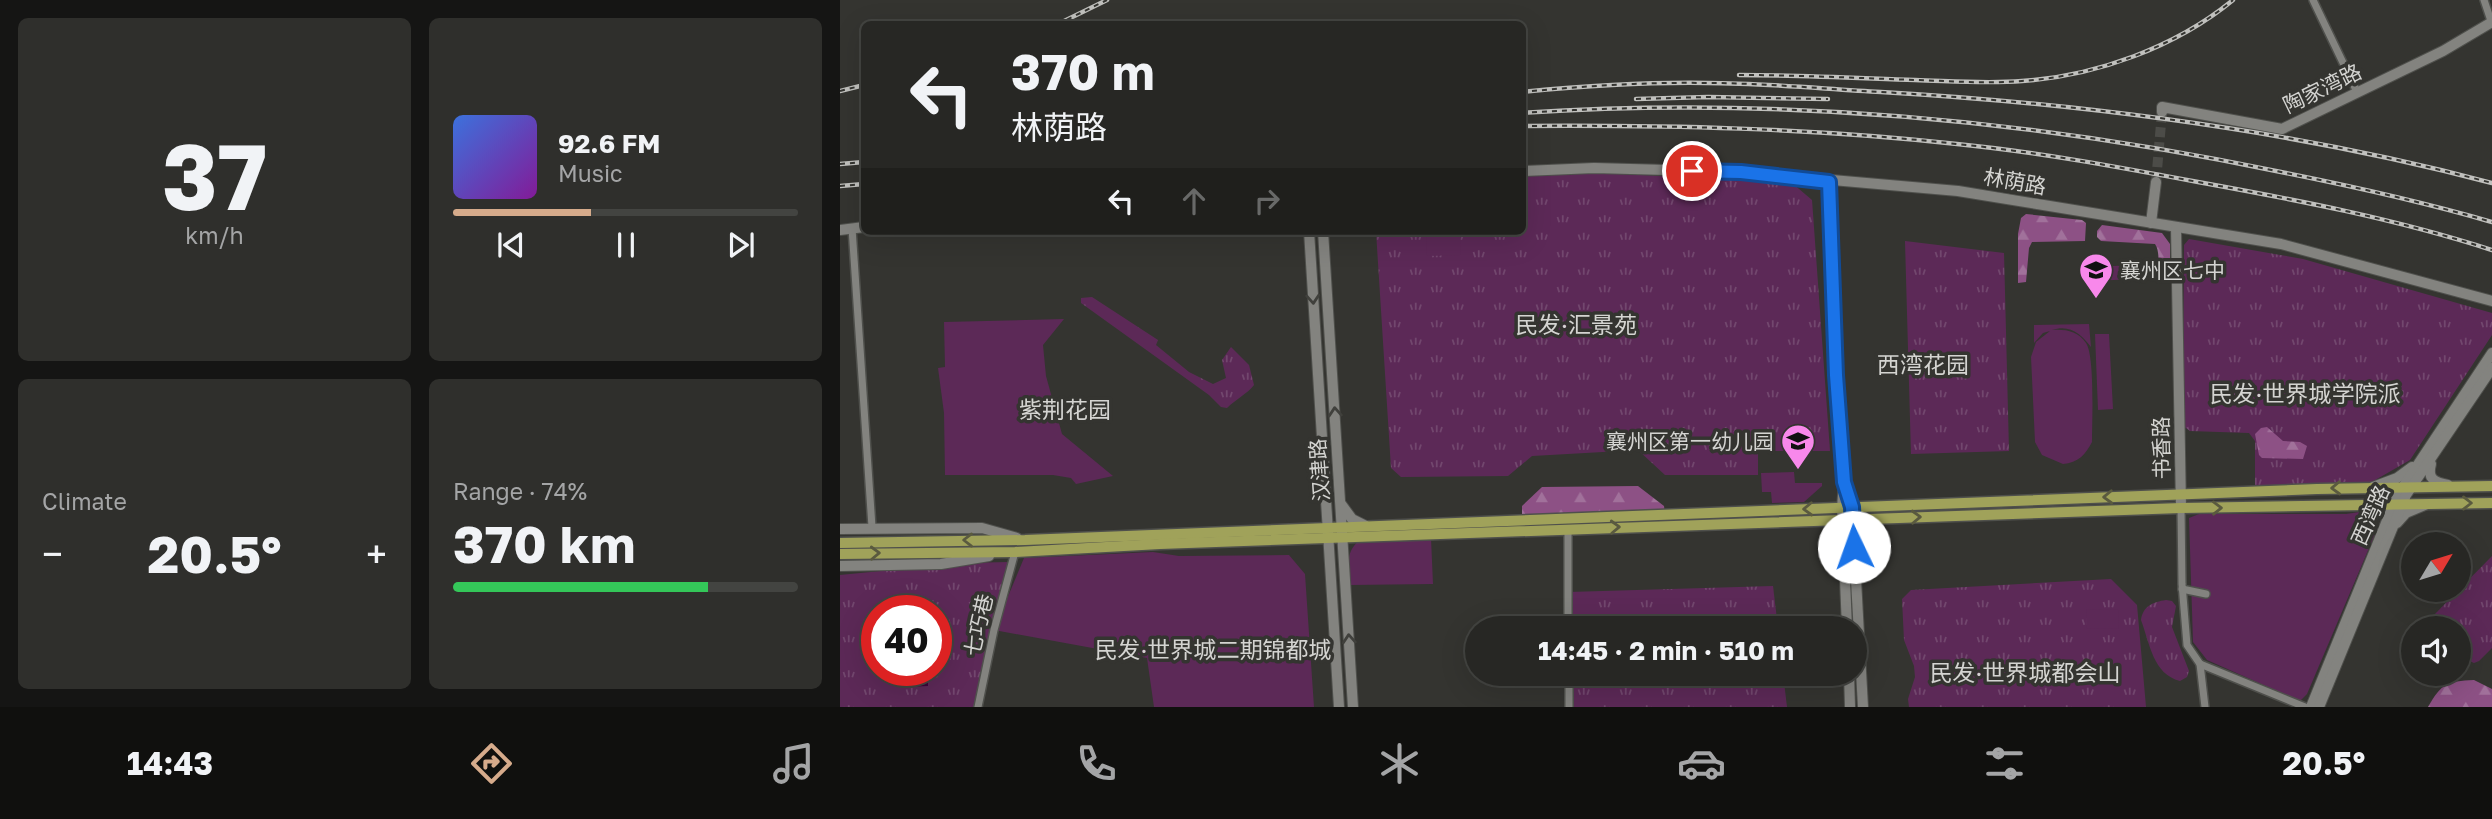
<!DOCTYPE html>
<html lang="en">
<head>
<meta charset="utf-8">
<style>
  :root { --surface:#272724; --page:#2f2f2c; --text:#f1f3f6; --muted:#a4a5a6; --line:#434441; --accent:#d6ab8b }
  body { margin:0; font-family:"Golos Text","Noto Sans SC",sans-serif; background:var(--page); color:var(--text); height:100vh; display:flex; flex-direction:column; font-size:26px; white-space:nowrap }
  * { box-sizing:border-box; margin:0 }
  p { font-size:23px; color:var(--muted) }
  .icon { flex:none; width:38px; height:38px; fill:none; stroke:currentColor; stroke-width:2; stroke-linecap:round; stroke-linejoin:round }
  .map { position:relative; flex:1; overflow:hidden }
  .side { display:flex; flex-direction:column; gap:18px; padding:18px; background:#151514; width:840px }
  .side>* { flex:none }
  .banner { position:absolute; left:21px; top:21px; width:665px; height:214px; border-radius:10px; box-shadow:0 7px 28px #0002,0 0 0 2px var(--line); background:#272724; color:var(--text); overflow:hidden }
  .needle { width:46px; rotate:52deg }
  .tools { position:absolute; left:1561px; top:532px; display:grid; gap:14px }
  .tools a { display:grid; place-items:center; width:70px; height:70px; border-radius:50%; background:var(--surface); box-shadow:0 7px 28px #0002,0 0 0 2px var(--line); font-size:35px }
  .speed { position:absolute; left:21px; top:595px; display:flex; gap:14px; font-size:35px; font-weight:700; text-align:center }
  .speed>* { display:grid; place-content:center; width:91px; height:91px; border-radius:50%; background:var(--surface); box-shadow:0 7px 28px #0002,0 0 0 2px var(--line); line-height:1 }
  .speed .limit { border:10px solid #d22; background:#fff; color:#111 }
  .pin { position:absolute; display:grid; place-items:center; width:60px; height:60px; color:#fff; margin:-30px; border:4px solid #fff; border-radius:50%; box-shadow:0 2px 7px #0007 }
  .me { position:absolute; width:77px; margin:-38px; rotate:357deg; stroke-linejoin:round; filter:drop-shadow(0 0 5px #0008) }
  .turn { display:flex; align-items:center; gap:24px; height:147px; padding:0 35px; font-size:32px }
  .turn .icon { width:91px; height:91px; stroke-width:2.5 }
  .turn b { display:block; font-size:49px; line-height:60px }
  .lanes { display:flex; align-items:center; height:66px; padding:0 35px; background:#0003; justify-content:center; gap:35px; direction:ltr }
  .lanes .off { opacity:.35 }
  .big { font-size:52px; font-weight:700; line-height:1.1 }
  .side .widget { flex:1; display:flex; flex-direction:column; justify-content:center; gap:10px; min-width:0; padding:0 24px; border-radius:10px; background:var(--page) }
  .side .dial { align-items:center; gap:0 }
  .dial b { font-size:91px; line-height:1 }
  .song { display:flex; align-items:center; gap:21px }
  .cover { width:84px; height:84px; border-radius:10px; background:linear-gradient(135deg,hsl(220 70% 55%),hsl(290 70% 35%)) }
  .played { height:7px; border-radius:4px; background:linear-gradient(90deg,var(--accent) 40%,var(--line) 40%) }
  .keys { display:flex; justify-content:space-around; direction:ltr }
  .heat { display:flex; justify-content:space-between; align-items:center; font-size:38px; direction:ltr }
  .charge { height:10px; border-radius:5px; background:linear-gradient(90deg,#34c759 74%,var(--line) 0) }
  .side .tiles { flex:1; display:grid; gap:18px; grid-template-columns:repeat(2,1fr) }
  .trip { position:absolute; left:625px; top:616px; width:402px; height:70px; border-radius:35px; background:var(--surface); box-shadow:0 7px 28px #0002,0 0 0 2px var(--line); font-weight:700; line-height:70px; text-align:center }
  .tabs { display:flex; height:112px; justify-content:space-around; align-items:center; background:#10100e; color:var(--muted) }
  .tabs .icon { width:49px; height:49px }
  .tabs .selected { color:var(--accent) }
  .tabs b { font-size:32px; color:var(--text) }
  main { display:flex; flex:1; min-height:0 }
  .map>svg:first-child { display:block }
  .grass { fill:url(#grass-tufts); fill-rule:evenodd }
  .forest { fill:url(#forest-firs) }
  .green { fill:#5c2957 }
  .water { fill:url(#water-waves) }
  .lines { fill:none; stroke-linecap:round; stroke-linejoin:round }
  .secondary-tunnel { stroke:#4c4c48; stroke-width:10; stroke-dasharray:10 5; stroke-linecap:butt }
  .street-casing { stroke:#4f504c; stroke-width:10 }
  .secondary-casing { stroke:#4f504c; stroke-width:12 }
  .primary-casing { stroke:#4f504c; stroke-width:13 }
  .street { stroke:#83837f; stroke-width:7 }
  .secondary { stroke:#83837f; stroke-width:10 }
  .primary { stroke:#a0a25a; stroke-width:10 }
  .rail-casing { stroke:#c0c0bd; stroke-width:4.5 }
  .rail { stroke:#343430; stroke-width:2; stroke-dasharray:5; stroke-linecap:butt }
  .oneway { stroke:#40403c }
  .oneway2 { stroke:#5a5a3f }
  .route-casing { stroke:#114b97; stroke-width:18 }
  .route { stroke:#1a73e8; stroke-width:12 }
  .labels { text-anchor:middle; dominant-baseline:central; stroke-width:7; stroke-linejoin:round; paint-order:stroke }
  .street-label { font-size:21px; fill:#d4d4d1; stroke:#343430 }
  .poi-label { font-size:21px; fill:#d4d4d1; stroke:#343430; text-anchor:start }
  .neighbourhood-label { font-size:23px; fill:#d4d4d1; stroke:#343430 }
</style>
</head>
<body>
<main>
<section class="side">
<div class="tiles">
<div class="widget dial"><b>37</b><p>km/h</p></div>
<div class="widget">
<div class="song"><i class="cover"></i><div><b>92.6 FM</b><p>Music</p></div></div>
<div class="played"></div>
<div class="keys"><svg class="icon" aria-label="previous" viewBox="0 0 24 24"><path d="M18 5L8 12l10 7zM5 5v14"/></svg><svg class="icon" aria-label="pause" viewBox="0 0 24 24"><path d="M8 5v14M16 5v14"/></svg><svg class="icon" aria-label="next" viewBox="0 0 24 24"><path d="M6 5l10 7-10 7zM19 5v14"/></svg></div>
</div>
<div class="widget"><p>Climate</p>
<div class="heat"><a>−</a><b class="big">20.5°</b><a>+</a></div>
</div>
<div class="widget"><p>Range · 74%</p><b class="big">370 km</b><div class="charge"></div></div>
</div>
</section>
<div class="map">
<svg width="1652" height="707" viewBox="0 0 1652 707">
  <defs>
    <pattern id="grass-tufts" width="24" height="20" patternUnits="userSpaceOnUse" patternTransform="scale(1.75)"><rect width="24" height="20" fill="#5c2957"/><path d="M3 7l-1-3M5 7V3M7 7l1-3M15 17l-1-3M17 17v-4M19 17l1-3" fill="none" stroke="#72476e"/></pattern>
    <pattern id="forest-firs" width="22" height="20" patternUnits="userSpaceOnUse" patternTransform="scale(1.75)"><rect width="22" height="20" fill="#8d5185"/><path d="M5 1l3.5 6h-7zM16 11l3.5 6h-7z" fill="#a1719b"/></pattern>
    <pattern id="water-waves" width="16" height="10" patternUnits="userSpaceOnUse" patternTransform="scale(1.75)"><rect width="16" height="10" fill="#3d0539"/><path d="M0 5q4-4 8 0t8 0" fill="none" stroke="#582955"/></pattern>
  </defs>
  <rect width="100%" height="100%" fill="#343430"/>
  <g class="grass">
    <path d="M744,172L952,183L972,200L990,451H918V475H825L798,450L692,456L668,476L561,477L551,468L536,231H682L683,175Z"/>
    <path d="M1349,239L1463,259L1652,313V335L1570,460L1530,483L1415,487V441L1409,433L1350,431L1343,426L1344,245Z"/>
    <path d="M1065,241L1164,253L1169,451L1071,454Z"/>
    <path d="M252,297L318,340L316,345L349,372L373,384L386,378L382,360L391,347L409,365L414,385C407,394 396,399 387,408L381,407L369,395L241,303V298Z"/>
    <path d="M1652,556V648L1639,661L1634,663L1619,656V628H1586L1595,614Z"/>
    <path d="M170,562L138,707H0V575L124,563ZM37,611H96V670H37Z"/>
    <path d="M1271,579L1297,605L1306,707H1069L1068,699L1075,677L1074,666L1064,640L1062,599L1071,590Z"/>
    <path d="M933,586L938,628H730L729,592Z"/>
    <path d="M1326,600L1332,601L1336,606L1332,627L1349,671L1347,677L1340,681C1313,674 1310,644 1301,620C1303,606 1313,602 1326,600Z"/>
    <path d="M731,674H943L947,707H732Z"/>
  </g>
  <g class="forest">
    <path d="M1186,214L1242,220L1246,223L1245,241L1192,242L1189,248L1186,282L1178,283V234L1181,218Z"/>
    <path d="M1262,225L1322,233L1330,244V276L1322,279C1315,269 1322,255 1315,244L1261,241L1257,237V231Z"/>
    <path d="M1427,427L1443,441L1460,442L1467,446L1463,459L1422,458L1419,455L1415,434L1421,428Z"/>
    <path d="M798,486L824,506L825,515L682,520V506L702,487Z"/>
    <path d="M1634,680L1652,689V707H1588C1601,684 1607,681 1634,680Z"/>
  </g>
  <g class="green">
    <path d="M620,235L621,255L587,256L586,236Z"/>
    <path d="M1315,264L1316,278L1253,281L1252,267Z"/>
    <path d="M224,319L203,345L206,376L222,434L273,476L236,484L231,478L213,475H105L104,413L98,368L105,367L104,322Z"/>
    <path d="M1249,324L1251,347C1241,334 1230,324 1212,330C1225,329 1238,331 1246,343C1255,356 1252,422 1252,442C1246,454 1238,463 1223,464L1202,455L1195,442L1191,357L1196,342L1210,331L1203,333L1194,343V325Z"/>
    <path d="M1255,334H1269L1273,409L1258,410Z"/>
    <path d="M954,472L955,483H982V486L964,502L932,503L931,492H922L921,473Z"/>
    <path d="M1526,511L1536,525L1535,534L1467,694L1460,701L1367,660L1353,642L1349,518L1359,514H1506Z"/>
    <path d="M591,538L593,584L510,585C509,566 504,550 522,539Z"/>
    <path d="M313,552L339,556L449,555L465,574L474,707H314L307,658L154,630L184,558Z"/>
    <path d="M1278,609L1279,628L1247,629L1246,610Z"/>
  </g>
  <path class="water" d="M51,670H88V686L67,687L51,678Z"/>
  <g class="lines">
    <path class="secondary-tunnel" d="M1316,182L1322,112"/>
    <g class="street-casing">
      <g id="street">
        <path d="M1473,0L1517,92"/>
        <path d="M1644,0L1652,24"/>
        <path d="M12,228L32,527"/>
        <path d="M1341,508L1342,584L1347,645L1360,664L1465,707"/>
        <path d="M728,529V628"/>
        <path d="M1342,589L1366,594"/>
        <path d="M1360,664L1365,707"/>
        <path d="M729,674V707"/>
        <path d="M138,707L154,630L175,552"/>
      </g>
    </g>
    <g class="secondary-casing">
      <g id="secondary">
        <path d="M1322,112V107L1442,129L1603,51L1652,22"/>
        <path d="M682,171L754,168L901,172L1118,191L1441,244L1652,301"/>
        <path d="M989,182L996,375L1004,482L1002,508L1007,628"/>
        <path d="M1311,223L1316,182"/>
        <path d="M1336,227L1341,508"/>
        <path d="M0,230L24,227"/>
        <path d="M469,231L499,707"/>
        <path d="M483,231L513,707"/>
        <path d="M1591,464C1587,479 1594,482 1608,485"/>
        <path d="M1533,487L1557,478L1572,467"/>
        <path d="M1006,489L1012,507L1023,707"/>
        <path d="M501,504L512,519L526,526"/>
        <path d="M1557,523L1566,513L1585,505"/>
        <path d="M0,529L142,528L177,538"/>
        <path d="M0,566L101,564L149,556"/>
        <path d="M1009,674L1010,707"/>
        <path d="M1471,707L1557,496L1652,353"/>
        <path d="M1479,707L1566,495L1652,368"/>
      </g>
    </g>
    <g class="primary-casing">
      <g id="primary">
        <path d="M0,543L185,540L1477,489L1652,486"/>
        <path d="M0,554L175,552L320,544L1341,508L1652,503"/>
      </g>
    </g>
    <use href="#street" class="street"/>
    <use href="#secondary" class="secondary"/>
    <use href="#primary" class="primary"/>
    <g class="rail-casing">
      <g id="rail">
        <path d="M218,24L267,0"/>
        <path d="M899,75C958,75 1017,78 1075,80C1111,81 1147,84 1182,81C1256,76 1336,47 1393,0"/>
        <path d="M0,91L24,85"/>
        <path d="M682,92C744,86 805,82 867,83C925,83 984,89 1041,92C1248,104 1452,130 1652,183"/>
        <path d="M796,99L868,97L988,99"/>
        <path d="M682,113C936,96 1193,120 1441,172C1511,186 1583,202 1652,222"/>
        <path d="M682,126C828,125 972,128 1117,144C1198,152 1278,167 1358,182C1457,200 1556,219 1652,250"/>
        <path d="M0,164L24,162"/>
        <path d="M0,186L24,184"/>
      </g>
    </g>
    <use href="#rail" class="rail"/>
  </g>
  <defs><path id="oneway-chevron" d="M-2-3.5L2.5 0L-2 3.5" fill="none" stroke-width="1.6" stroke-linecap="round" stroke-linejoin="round" transform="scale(1.75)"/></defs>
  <g class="oneway">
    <use href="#oneway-chevron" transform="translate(473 299) rotate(86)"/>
    <use href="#oneway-chevron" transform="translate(495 412) rotate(-94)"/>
    <use href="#oneway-chevron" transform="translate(509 639) rotate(-94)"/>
  </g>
  <g class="oneway2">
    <use href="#oneway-chevron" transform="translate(1496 488) rotate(178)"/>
    <use href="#oneway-chevron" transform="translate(1268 497) rotate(178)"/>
    <use href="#oneway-chevron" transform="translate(1627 503)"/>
    <use href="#oneway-chevron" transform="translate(1377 508) rotate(-1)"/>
    <use href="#oneway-chevron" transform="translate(968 509) rotate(178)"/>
    <use href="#oneway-chevron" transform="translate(1076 517) rotate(-2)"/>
    <use href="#oneway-chevron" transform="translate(775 527) rotate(-2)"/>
    <use href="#oneway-chevron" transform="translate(128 540) rotate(180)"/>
    <use href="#oneway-chevron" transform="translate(35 553) rotate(-2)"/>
  </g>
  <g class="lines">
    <g class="route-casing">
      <path id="route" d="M852,171L901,172L989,182L996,375L1004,482L1012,507L1014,547"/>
    </g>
    <use href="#route" class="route"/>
  </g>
  <defs>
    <g id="school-pin" transform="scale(1.75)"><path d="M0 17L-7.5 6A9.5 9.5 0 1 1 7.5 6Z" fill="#f888eb" stroke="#343430"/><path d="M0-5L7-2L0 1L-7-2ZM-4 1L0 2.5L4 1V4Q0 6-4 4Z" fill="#111"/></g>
  </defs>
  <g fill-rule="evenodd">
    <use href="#school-pin" x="1256" y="270"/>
    <use href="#school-pin" x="958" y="441"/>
  </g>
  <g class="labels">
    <g class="street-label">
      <text transform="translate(1482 88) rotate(-26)">陶家湾路</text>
      <text transform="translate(1175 181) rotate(10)">林荫路</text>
      <text transform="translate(1321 448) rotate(-91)">书香路</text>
      <text transform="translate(479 470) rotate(-94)">汉津路</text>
      <text transform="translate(1530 515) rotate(-66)">西湾路</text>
      <text transform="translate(138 625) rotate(-77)">七巧巷</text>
    </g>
    <g class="poi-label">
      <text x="1280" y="270">襄州区七中</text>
      <text x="934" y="441" text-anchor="end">襄州区第一幼儿园</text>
    </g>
    <g class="neighbourhood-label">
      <text x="736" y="324">民发·汇景苑</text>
      <text x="1083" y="364">西湾花园</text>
      <text x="1465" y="393">民发·世界城学院派</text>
      <text x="225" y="409">紫荆花园</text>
      <text x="373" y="649">民发·世界城二期锦都城</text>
      <text x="1185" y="672">民发·世界城都会山</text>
    </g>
  </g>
</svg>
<div class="tools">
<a><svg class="needle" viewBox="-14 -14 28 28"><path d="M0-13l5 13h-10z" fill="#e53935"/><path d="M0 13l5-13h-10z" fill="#a4a5a6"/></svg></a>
<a><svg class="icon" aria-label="sound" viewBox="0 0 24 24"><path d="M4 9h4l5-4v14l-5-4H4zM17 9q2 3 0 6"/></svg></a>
</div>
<div class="speed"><div class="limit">40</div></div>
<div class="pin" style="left:852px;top:171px;background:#d93025"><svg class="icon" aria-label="arrive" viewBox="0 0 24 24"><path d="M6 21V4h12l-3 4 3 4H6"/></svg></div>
<svg class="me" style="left:1014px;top:547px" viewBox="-20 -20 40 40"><circle r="19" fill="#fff"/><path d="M0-13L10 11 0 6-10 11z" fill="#1a73e8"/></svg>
<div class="trip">14:45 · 2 min · 510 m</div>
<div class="banner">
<div class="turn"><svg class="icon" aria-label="left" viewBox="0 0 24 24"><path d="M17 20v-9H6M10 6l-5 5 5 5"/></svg><div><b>370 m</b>林荫路</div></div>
<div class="lanes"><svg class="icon" aria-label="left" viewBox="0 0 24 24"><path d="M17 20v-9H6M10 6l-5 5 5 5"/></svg><svg class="icon off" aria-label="ahead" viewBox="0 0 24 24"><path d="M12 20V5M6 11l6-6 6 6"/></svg><svg class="icon off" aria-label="right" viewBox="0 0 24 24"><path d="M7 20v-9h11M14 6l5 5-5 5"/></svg></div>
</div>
</div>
</main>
<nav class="tabs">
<b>14:43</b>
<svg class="icon selected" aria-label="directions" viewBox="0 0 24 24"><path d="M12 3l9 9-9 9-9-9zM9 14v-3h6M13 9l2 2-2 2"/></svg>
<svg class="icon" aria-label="music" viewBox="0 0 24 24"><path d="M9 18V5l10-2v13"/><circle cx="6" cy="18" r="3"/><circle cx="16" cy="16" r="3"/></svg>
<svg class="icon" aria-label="phone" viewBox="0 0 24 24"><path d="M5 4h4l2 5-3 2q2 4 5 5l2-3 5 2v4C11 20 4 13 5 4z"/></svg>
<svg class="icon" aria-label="climate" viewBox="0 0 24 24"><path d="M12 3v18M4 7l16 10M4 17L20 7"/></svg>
<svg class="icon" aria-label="car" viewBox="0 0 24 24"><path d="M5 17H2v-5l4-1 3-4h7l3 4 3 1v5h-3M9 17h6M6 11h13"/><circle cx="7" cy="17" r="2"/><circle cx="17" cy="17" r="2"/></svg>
<svg class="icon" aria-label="filters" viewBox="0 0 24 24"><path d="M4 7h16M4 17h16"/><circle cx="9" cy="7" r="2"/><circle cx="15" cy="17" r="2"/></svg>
<b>20.5°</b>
</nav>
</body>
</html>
